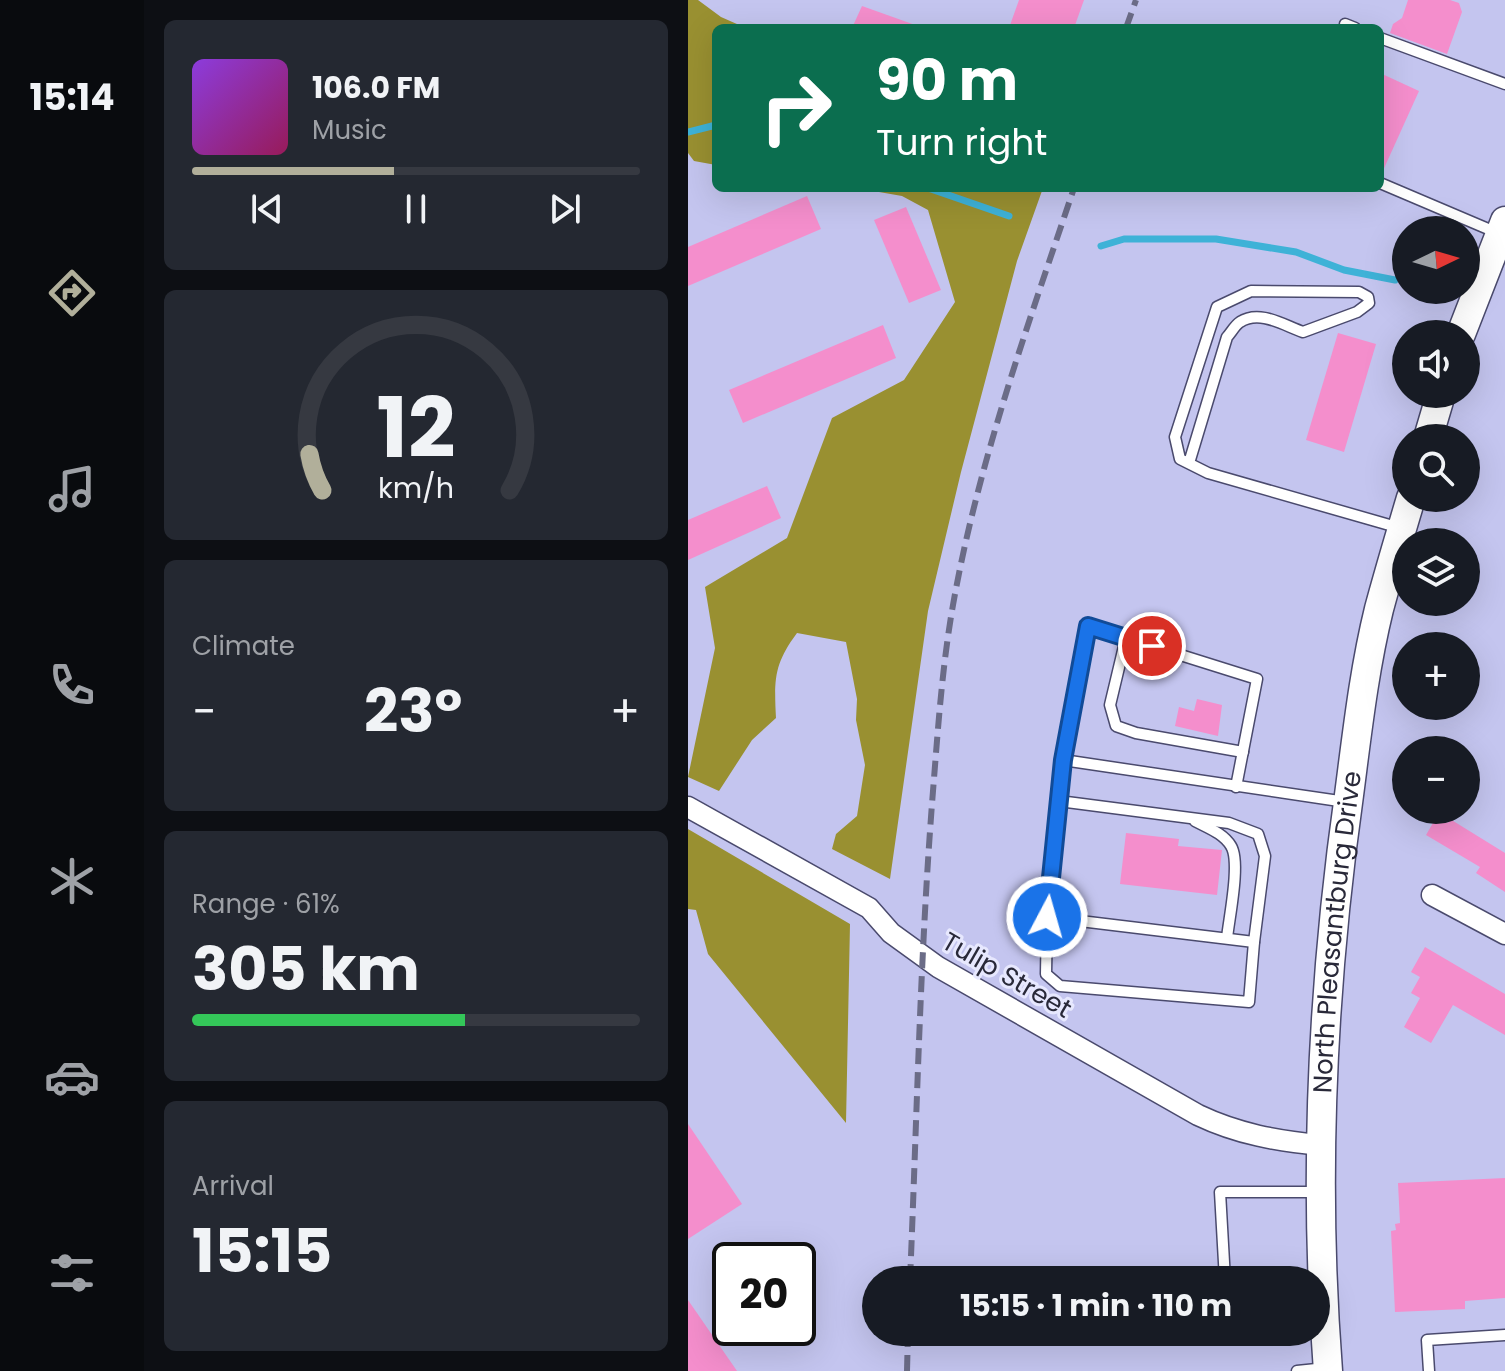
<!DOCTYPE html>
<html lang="en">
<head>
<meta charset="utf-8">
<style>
  :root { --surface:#171b24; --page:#242831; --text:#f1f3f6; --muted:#9ea1a6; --line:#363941; --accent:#b1af9a }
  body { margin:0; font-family:Poppins,sans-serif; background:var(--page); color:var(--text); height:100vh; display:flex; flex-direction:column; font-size:30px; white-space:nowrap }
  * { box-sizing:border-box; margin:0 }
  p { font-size:26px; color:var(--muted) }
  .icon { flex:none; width:44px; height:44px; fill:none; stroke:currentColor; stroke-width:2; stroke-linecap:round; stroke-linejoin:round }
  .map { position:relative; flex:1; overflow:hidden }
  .details { display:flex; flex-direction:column; gap:20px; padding:20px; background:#0d0f14; width:544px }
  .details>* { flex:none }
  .top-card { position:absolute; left:24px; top:24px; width:672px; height:168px; border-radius:12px; box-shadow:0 8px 32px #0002; background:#0b6e4f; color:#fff; overflow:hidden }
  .needle { width:52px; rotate:85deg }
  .controls { position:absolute; left:704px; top:216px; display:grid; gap:16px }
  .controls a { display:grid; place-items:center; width:88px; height:88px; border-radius:50%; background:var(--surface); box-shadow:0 8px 32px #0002; font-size:40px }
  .speed { position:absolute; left:24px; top:1242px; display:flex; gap:16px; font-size:40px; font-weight:700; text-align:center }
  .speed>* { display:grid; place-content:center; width:104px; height:104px; border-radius:50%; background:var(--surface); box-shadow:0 8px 32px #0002; line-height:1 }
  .speed .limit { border:4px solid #111; border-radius:12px; background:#fff; color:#111 }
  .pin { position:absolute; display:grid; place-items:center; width:68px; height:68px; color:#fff; margin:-34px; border:4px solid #fff; border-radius:50%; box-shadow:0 2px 8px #0007 }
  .me { position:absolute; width:88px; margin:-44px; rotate:6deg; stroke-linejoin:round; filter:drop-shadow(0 0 6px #0008) }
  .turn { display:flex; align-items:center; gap:28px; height:168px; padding:0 32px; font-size:36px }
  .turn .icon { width:104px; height:104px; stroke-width:2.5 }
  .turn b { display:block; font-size:56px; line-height:68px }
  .big { font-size:60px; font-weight:700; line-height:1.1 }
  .details .tile { flex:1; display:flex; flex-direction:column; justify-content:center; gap:12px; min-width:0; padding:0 28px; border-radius:12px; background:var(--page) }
  .details .dial { align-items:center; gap:0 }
  .dial svg { height:208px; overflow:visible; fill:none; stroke:var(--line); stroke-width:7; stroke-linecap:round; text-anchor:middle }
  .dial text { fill:var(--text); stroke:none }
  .song { display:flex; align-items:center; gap:24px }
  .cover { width:96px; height:96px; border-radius:12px; background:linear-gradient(135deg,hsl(270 70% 55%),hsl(330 70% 35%)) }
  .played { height:8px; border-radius:4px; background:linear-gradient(90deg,var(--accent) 45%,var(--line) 45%) }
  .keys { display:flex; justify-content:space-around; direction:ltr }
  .heat { display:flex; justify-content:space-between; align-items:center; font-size:44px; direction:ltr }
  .charge { height:12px; border-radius:6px; background:linear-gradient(90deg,#34c759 61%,var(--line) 0) }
  .trip { position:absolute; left:174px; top:1266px; width:468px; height:80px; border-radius:40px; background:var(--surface); box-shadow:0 8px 32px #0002; font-weight:700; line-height:80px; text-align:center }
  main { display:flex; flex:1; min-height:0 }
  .tabs { display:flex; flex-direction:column; width:144px; justify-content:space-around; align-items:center; background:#090b0e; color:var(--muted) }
  .tabs .icon { width:56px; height:56px }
  .tabs .active { color:var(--accent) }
  .tabs b { font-size:36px; color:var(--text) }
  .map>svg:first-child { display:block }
  .forest { fill:#999031 }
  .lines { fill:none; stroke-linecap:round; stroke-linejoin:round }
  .stream { stroke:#3eb2d7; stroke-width:7 }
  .building { fill:#f48ecc }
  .service-casing { stroke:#4a4a6d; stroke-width:13 }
  .minor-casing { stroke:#4a4a6d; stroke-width:23 }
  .secondary-casing { stroke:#4a4a6d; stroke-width:31 }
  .service { stroke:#fff; stroke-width:10 }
  .minor { stroke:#fff; stroke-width:20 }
  .secondary { stroke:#fff; stroke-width:28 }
  .rail { stroke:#6b6c87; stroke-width:6; stroke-dasharray:16 8; stroke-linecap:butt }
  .route-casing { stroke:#114b97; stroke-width:20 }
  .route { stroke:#1a73e8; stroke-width:14 }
  .labels { text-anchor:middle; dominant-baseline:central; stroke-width:6; stroke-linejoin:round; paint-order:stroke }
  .street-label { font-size:26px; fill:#292939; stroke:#e7e8fe }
</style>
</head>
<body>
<main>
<nav class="tabs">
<b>15:14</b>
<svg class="icon active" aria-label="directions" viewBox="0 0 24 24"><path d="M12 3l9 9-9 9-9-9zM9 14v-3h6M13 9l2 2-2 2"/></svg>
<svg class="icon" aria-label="music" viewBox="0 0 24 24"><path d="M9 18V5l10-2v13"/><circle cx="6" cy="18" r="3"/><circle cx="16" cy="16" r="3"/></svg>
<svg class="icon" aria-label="phone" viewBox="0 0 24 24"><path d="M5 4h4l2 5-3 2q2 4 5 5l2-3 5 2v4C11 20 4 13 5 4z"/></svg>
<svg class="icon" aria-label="climate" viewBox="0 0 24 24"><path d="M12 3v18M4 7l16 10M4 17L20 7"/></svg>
<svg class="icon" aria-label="car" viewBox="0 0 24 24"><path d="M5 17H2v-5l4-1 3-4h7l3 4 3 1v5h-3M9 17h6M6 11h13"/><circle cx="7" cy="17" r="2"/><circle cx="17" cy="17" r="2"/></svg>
<svg class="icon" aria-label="filters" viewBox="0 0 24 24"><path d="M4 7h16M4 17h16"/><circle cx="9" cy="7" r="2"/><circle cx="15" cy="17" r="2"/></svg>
</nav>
<section class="details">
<div class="tile">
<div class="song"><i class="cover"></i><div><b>106.0 FM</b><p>Music</p></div></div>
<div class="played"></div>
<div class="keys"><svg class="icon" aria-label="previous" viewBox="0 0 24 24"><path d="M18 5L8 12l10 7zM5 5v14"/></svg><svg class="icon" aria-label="pause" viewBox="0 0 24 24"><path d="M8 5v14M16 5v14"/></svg><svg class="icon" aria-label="next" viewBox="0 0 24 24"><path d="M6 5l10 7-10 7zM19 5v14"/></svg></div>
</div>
<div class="tile dial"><svg viewBox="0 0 100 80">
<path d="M14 69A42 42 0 1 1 86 69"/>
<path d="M14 69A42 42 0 0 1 9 55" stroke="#b1af9a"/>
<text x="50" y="56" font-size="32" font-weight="700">12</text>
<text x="50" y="72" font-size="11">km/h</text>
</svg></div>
<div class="tile"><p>Climate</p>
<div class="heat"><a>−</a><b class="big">23°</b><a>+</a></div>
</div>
<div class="tile"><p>Range · 61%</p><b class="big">305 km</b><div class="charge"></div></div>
<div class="tile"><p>Arrival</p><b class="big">15:15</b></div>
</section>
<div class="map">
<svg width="817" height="1371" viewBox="0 0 817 1371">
  <rect width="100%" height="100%" fill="#c4c5ef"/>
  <g class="forest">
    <path d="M0,0H10L33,17L58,28H28V165L6,161L0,153Z"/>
    <path d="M168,188H355L329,261L273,472L240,611L202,879L144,849L148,834L169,816L177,765L168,720L169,699L158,642L109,633C86,664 86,679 88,718L64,740L31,791L0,777L27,648L17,587L99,538L144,418L216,380L267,302L240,210L214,196Z"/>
    <path d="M0,829L162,924L158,1123L20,954L8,910L0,909Z"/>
  </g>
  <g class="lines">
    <g class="stream">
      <path d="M0,132L28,125"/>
      <path d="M240,188L321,216"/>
      <path d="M413,246L436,239H528L608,252L656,270L707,280"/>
    </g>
  </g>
  <g class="building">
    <path d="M331,0H396L386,28H321Z"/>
    <path d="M720,0H762L771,3L774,12L759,54L702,33L705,24L714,18Z"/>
    <path d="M174,6L230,26L229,28H164Z"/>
    <path d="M692,73L731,91L693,175H692Z"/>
    <path d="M119,196L133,229L0,286V247Z"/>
    <path d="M218,207L253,290L221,303L186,220Z"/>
    <path d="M195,325L208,358L55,423L41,390Z"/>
    <path d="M650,333L688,344L656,452L618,440Z"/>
    <path d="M79,486L93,518L0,560V520Z"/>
    <path d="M509,699L534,705L530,736L487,726L491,707L506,711Z"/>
    <path d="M749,816L760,823L762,819L817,853V892L788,873L792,867L738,835Z"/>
    <path d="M438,833L491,839L490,846L534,850L529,895L432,884Z"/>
    <path d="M737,947L817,994V1035L765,1005L743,1043L716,1027L732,998L723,993L732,977L723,972Z"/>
    <path d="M0,1124L54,1204L0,1239Z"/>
    <path d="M817,1178V1298L777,1301V1309L707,1312L703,1231L708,1230L707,1224L712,1223L710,1183Z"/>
    <path d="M0,1300L49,1371H0Z"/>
  </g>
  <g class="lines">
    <g class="service-casing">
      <g id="service">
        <path d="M657,24L667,28"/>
        <path d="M692,38L817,84"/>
        <path d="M692,183L812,234"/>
        <path d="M501,463L539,337C543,333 547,325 552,322C572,309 597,326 615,332L669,312L681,303L680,297L671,292L563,291L529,307L487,437L492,459L520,473L712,528"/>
        <path d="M438,638L422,705L428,726L448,733L555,752"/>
        <path d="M375,760L400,626L569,679L548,787"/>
        <path d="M371,801L541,823L570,834L577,856L566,942L561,1002L372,986L358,974L359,917L375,760L658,802"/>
        <path d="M507,821C520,828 535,833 543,846C553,862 541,918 539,938"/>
        <path d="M359,917L566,942"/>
        <path d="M537,1280L532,1192H631"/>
        <path d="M609,1371L638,1368"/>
        <path d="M741,1371L739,1340L817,1335"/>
      </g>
    </g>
    <g class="minor-casing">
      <g id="minor">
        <path d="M0,807L181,908L203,933L250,967L510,1115C550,1134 589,1141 633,1145"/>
        <path d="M744,895L817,934"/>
      </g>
    </g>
    <g class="secondary-casing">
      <g id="secondary">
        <path d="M773,334L817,221"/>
        <path d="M740,438L753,394"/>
        <path id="s1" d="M640,1371C625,1178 634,986 661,795C669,734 676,670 691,609C701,572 712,535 723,498"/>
      </g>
    </g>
    <use href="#service" class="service"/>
    <use href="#minor" class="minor"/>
    <use href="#secondary" class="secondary"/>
    <g class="rail">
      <path d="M438,28L448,0"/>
      <path d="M222,1280C229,1117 232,954 245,791C250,729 254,667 265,605C290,463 340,325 386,188"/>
      <path d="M219,1371L220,1332"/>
    </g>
  </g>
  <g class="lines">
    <g class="route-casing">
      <path id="route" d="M359,917L375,760L400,626L464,646"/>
    </g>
    <use href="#route" class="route"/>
  </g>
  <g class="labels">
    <g class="street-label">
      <text stroke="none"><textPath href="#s1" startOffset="440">North Pleasantburg Drive</textPath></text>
      <text transform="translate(319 975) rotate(30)">Tulip Street</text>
    </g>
  </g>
</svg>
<div class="controls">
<a><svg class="needle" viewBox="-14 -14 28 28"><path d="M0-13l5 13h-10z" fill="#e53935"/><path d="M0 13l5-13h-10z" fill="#9ea1a6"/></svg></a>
<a><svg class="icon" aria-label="sound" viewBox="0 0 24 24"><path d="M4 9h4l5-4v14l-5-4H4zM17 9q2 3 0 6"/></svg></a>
<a><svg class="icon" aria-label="search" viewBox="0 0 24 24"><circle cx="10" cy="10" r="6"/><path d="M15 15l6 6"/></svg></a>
<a><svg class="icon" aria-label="layers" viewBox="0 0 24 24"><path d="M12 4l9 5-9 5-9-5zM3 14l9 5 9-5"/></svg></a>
<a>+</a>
<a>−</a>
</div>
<div class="speed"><div class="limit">20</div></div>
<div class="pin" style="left:464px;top:646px;background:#d93025"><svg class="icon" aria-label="arrive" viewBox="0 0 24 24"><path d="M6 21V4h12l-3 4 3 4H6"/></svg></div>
<svg class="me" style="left:359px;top:917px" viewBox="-20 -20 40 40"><circle r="17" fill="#1a73e8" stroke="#fff" stroke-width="3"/><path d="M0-11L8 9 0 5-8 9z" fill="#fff"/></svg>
<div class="trip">15:15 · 1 min · 110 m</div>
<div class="top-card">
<div class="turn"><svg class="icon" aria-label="right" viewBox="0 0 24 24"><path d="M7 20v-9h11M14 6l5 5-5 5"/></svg><div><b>90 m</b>Turn right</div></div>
</div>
</div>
</main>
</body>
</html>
